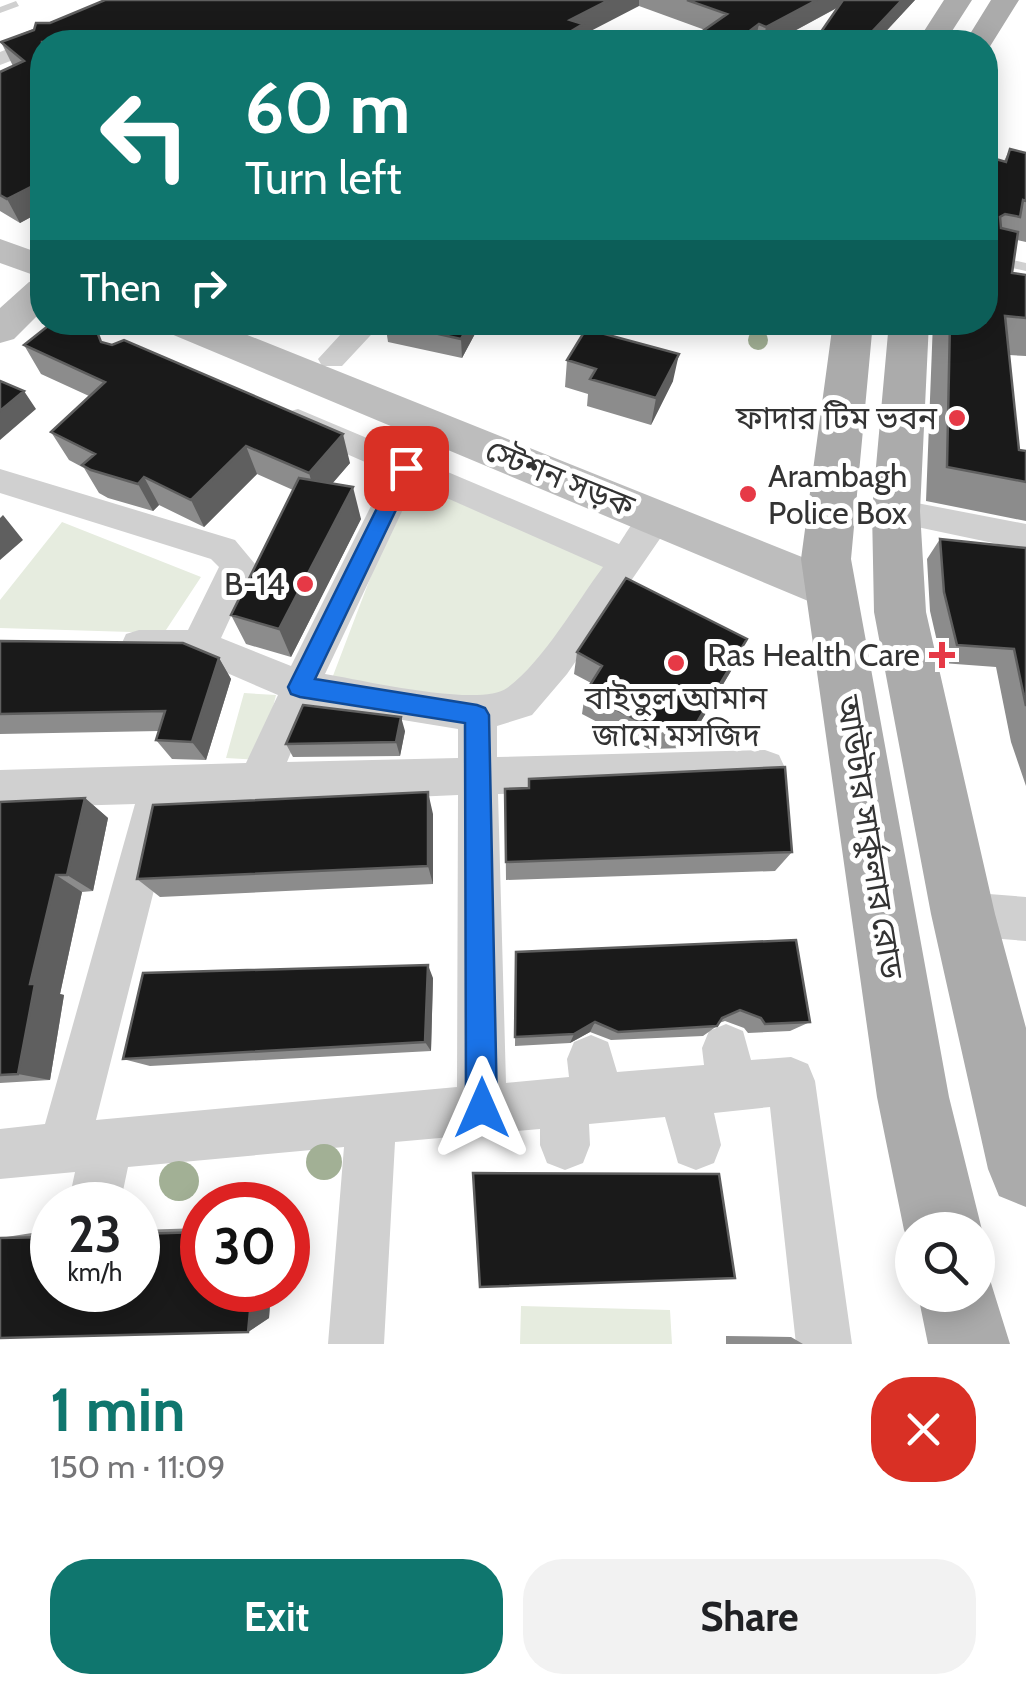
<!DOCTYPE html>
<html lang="en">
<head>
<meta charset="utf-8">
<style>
  body { margin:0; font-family:Cabin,"Noto Sans Bengali",sans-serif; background:#f2f2f2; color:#202124; height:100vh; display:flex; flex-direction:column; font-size:38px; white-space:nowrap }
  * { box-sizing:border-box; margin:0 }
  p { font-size:32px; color:#757577 }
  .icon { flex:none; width:55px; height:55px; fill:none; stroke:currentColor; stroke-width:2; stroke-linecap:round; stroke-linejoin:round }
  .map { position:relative; height:1344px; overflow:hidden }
  .details { display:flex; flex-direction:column; background:#fff; flex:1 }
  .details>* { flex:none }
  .top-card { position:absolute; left:30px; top:30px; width:968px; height:305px; border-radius:40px; box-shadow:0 5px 25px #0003; background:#0f766e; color:#fff; overflow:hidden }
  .fabs { position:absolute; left:895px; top:1212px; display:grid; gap:20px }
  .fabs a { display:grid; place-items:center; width:100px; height:100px; border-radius:50%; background:#fff; box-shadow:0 5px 25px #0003; font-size:50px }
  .speed { position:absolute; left:30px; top:1182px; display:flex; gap:20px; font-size:50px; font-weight:700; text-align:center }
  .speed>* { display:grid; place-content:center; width:130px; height:130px; border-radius:50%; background:#fff; box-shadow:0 5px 25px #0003; line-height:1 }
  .speed small { font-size:25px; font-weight:400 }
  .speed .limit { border:15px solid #d22; background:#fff; color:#111 }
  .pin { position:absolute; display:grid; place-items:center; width:85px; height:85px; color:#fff; margin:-42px; border-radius:20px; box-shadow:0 5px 15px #0006 }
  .me { position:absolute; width:110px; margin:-55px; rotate:0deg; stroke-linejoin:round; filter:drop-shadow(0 0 8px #0008) }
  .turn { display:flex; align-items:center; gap:35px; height:210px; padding:0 50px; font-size:45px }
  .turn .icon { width:130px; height:130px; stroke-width:2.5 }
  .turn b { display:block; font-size:70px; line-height:85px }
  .then { display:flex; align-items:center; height:95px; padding:0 50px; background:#0003; gap:20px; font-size:38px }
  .round { display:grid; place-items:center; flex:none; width:105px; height:105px; border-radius:40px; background:#f2f2f2 }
  .summary { display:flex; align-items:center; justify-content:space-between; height:170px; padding:0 50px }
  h1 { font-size:60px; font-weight:800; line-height:75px; color:#0f766e }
  .button { display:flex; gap:20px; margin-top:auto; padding:20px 50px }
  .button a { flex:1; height:115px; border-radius:40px; background:#0f766e; color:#fff; font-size:40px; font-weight:800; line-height:115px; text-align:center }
  .button a+a { background:#f2f2f2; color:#202124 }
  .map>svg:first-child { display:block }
  .green { fill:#e6ecdf }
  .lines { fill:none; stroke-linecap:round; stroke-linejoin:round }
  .lane { fill:#d0d0d0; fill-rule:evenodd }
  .street { fill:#d0d0d0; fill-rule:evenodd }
  .secondary { fill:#bdbdbd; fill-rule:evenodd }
  .primary { fill:#ababab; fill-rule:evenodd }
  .tree { fill:#a2b095 }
  .wall { fill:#8c8c8c }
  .shaded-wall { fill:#5f5f5f }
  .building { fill:#1a1a1a; stroke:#5f5f5f; stroke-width:2.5 }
  .route { fill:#1a73e8; stroke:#114b97; stroke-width:2.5 }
  .poi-dot { fill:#e63946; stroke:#fff; stroke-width:4 }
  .labels { text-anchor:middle; stroke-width:10; stroke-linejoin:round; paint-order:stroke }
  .poi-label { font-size:32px; fill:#333; stroke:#fff; text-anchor:end }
  .street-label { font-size:32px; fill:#333; stroke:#fff }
</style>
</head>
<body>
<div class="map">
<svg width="1026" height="1344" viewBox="0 0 1026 1344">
  <rect width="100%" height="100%" fill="#fff"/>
  <path class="green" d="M408,479L617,562L515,688L484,700L331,681Z
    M62,522L201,577L164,633L0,628V600Z
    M244,693L276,695L260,760L226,758Z
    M521,1306L670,1310L672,1344H520Z"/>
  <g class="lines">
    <path class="lane" d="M16,1L19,6L0,13V7Z
      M985,254L1026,263V271L985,262Z"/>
    <path class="street" d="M128,0H154L58,42H42V49L0,65V52Z
      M352,322H383L342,366H322L318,359Z
      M298,409L619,544C632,525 642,501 668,509L673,518L668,527L567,674L532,715L497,726V757L765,750L779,755L785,768L779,781L765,786L498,794L506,1083L569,1077L567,1059L574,1042L591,1035L608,1042L617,1072L704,1065L702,1048L709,1031L726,1024L743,1031L751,1060L791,1057L808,1064L815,1081L852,1344H796L770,1107L714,1113L721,1145L714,1163L696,1170L678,1163L665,1117L589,1124L590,1145L583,1163L565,1170L547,1163L540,1145V1129L395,1142L384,1344H328L344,1147L128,1167L120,1205H68L75,1172L0,1179V1129L45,1124L135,804L0,808V770L246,763L278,695L197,660H139L126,656L121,645L126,634L139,630H188L219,567L211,559L0,493V469L235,540L255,564L221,638L291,666L388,472L287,428L283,420L287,412ZM415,484L603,567C576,603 543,662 507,688C480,708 362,680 325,674ZM311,705L458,729V758L287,762ZM458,795L457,1087L96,1120L176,803L257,804Z
      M896,499L1026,524V550L884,520L879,511L884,502Z
      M963,892L1026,897V941L963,936L947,930L941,914L947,898Z"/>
    <path class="secondary" d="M0,239L42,254V278L0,263Z
      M42,278V311L14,339L0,343V308L29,282Z
      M159,322H215L847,575L855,589L847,603L830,609L813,603L164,331Z"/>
    <path class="primary" d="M944,0H972L945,42H917Z
      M991,0H1019L989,48L985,49V42H965Z
      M833,322H873L851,559L949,1097L982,1230L978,1240V1230H912V1250L904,1230L877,1097L801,559Z
      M889,322H929L920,511L926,612L995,914L1026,1028V1207L999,1196L988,1169L931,914L874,612L872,511Z
      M978,1263L986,1267L1010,1344H928L918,1295H978Z"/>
  </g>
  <g class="tree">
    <circle cx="758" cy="340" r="10"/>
    <circle cx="324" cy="1162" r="18"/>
    <circle cx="179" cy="1181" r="20"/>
  </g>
  <path class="wall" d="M105,0H915L876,42H814L837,8L774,42H687L705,30L639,6L42,42V211L20,223L0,211V72L13,66L1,42Z
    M1010,149L1026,153V242L1017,240L1012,273L1026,275V356L1009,355L1019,450L1026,451V521L926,501L933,322H985L1004,161Z
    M385,322H477V330L462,358L388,342Z
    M562,322H607L599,332L673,381L651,425L587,406L588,394L565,387L567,360L585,331Z
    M103,343L350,463L332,484L361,519L291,657L246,644L231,615L293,490L257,474L204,527L159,505L153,511L108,498L99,493L84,468L69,460L51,432L89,396L41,374L24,345Z
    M940,539L1026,548V786L1011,742L996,667L942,663L930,611L927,559Z
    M0,641L219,658L231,679L206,760L172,759L156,740L159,731L0,734Z
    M577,652L737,661L685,748L649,749L582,714L585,693L591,683L574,674Z
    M405,731L400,756L293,757L286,744Z
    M529,788L792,852L775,871L506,880L505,789Z
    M85,798L108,818L93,891L82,892L60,994L64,995L50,1080L0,1083V802Z
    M433,814V884L160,897L137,879Z
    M516,952L810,1022L790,1031L748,1033L744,1028L725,1021L719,1023L717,1026L703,1036L611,1040L590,1032L570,1043L515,1046Z
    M433,978L431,1051L150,1066L123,1059Z
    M202,1228V1290H271L269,1318L248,1332L0,1338V1238L32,1233L52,1232V1290H138V1230Z
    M726,1336L791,1337L803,1344H726Z"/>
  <path class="shaded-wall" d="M609,0H639V6L583,35L582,42H553L570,20Z
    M817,0H851L774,42H763L766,27Z
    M902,0H915L876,42H866L867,37Z
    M759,24L755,42H735Z
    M31,187L42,211L20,223L7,199Z
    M470,322H477V330L462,358L461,339Z
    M597,322H607L596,335Z
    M679,354L673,381L651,425L656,398Z
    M24,391L36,409L0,440V411Z
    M343,434L350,463L317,501L309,473Z
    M246,446L257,474L204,527L191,500Z
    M144,477L159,505L153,511L138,484Z
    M353,487L361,519L291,657L279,629Z
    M3,515L23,540L0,560V518Z
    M747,639L737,661L685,748L693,729Z
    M219,658L231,679L206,760L192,742Z
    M401,717L405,731L400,756L396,742Z
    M428,792L433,814V884L428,866Z
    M85,798L108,818L93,891L67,875Z
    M56,875L82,892L60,994L64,995L50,1080L18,1074L30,984Z
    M428,965L433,978L431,1051L425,1042Z
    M595,1022L590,1032L570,1043L574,1034Z
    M252,1290H271L269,1318L248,1332Z"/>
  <path class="building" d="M105,0H609L570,20L583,24L553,42H42V194L31,187L7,199L0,195V72L24,61L1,42L34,30L36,23H50Z
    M687,0H817L766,27L759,24L735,42H687L727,14Z
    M843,0H902L867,37L862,35L857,42H814Z
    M1010,149L1026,153V201L1023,200L1020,217L1005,214L1000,217L1001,228L1018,232L1012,273L1026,275V318L1005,316L1019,450L1026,451V482L947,467L950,322H985V156L1006,162Z
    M53,322H81L96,329L101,342L112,345L124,340L343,434L309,473L246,446L191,500L144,477L138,484L91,470L82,465L95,454L51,432L105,382L24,345Z
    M385,322H470L461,339Z
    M586,329L679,354L656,398L590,379L596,369L567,360Z
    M0,381L24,391L0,411Z
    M299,478L353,487L279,629L231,615Z
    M940,539L1026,548V706L1014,649L957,645L944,592Z
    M626,578L747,639L693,729L656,730L585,693L602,666L577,652Z
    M0,641L183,643L219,658L192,742L156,740L165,711L0,714Z
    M303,705L401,717L396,742L286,744Z
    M785,767L792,852L506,862L505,789L529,788V779Z
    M428,792V866L137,879L153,805Z
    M85,798L67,875H56L30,984H35L18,1074L0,1075V802Z
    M796,940L810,1022L765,1024L761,1018L740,1010L722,1018L717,1026L618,1032L595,1022L574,1034L515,1037L516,952Z
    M428,965L425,1042L123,1059L143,973Z
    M473,1173L719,1174L735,1278L480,1287Z
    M202,1232V1290H252L248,1332L0,1338V1238L52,1237V1290H138V1234Z"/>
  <path class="route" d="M406,461L416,468L315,679L477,705L485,708L489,715L497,1108L492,1118L482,1123L471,1118L466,1108L465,723L300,697L291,694L288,687L397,468Z"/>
  <g class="poi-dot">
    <circle cx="957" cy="418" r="10"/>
    <circle cx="748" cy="494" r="10"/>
    <circle cx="305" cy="584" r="10"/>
    <path d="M937 640h10v10h10v10h-10v10h-10v-10h-10v-10h10z"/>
    <circle cx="676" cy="663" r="10"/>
  </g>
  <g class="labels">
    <g class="poi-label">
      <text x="937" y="429">ফাদার টিম ভবন</text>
      <text x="768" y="487" text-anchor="start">Arambagh<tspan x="768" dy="37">Police Box</tspan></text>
      <text x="285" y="595">B-14</text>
      <text x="920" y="666">Ras Health Care</text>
      <text x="676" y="709" text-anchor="middle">বাইতুল আমান<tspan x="676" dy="37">জামে মসজিদ</tspan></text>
    </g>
    <g class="street-label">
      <text transform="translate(560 478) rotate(22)" y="11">স্টেশন সড়ক</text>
      <text transform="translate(870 837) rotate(81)" y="11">আউটার সার্কুলার রোড</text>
    </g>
  </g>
</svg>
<div class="fabs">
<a><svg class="icon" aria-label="search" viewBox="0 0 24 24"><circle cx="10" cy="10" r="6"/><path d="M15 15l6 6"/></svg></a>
</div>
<div class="speed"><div>23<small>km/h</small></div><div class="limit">30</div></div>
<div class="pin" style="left:406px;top:468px;background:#d93025"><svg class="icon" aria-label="arrive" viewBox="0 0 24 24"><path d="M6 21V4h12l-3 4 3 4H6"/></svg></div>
<svg class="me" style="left:482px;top:1108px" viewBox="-20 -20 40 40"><path d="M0-17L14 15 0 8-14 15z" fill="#1a73e8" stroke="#fff" stroke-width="4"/></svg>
<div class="top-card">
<div class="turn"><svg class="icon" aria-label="left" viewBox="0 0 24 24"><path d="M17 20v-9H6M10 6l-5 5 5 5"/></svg><div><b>60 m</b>Turn left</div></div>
<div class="then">Then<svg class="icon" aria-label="right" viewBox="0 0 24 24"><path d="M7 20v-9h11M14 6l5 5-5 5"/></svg></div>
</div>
</div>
<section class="details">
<div class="summary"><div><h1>1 min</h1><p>150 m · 11:09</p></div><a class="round" style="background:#d93025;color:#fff"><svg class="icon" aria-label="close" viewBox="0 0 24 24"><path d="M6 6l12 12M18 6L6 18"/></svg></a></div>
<div class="button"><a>Exit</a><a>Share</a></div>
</section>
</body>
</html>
